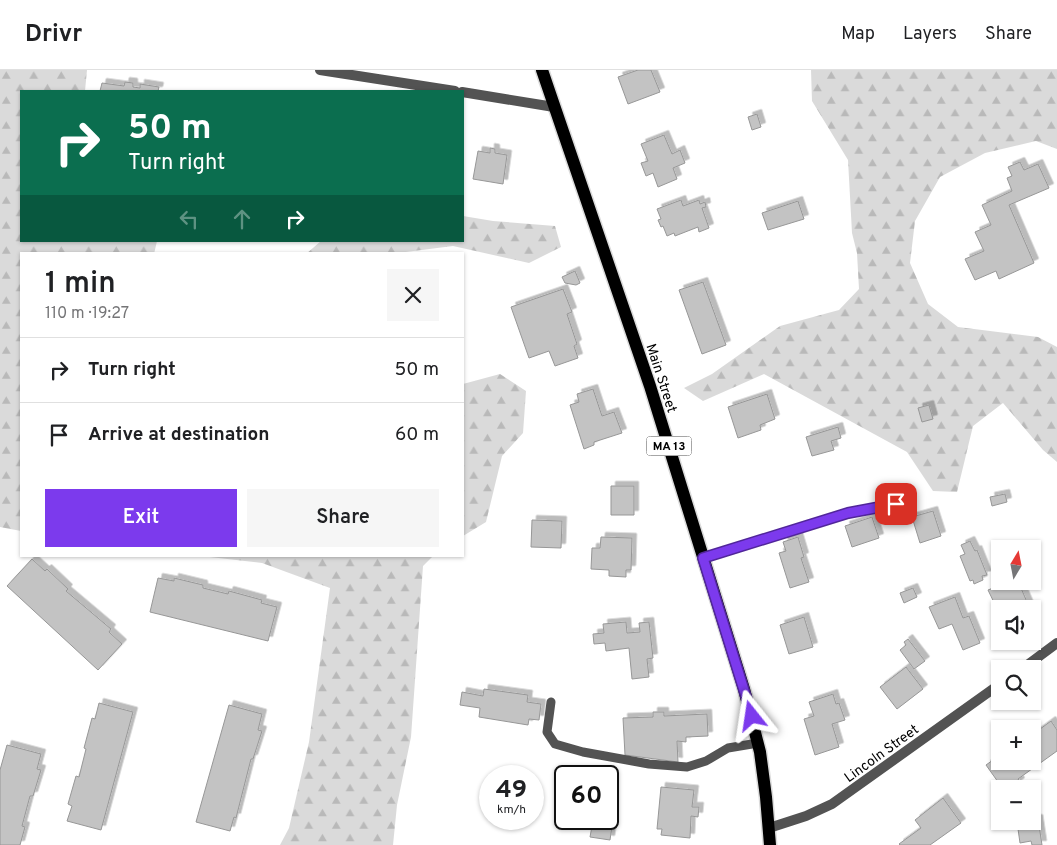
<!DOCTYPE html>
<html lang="en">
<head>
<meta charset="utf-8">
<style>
  body { margin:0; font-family:Overpass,sans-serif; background:#f6f6f6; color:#202124; height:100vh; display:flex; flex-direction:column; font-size:19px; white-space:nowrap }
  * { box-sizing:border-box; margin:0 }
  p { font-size:16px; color:#757577 }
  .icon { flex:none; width:28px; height:28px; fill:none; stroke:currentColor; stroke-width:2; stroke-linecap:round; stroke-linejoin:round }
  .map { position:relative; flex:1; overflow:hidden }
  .details { position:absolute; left:20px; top:182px; width:444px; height:305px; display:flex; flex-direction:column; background:#fff; border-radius:0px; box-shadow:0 1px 4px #0004 }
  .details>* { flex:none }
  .banner { position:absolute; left:20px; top:20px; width:444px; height:152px; border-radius:0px; box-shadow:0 1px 4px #0004; background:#0b6e4f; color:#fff; overflow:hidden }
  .needle { width:32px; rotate:10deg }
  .controls { position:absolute; left:991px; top:470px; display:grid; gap:10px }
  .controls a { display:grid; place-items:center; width:50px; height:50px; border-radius:0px; background:#fff; box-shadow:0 1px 4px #0004; font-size:25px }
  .speed { position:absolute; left:479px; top:695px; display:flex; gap:10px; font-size:25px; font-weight:700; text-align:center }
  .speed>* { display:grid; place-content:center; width:65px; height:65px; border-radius:50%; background:#fff; box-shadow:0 1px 4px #0004; line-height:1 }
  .speed small { font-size:12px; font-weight:400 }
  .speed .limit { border:2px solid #111; border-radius:8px; background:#fff; color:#111 }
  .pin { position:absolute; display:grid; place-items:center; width:42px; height:42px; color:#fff; margin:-21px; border-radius:10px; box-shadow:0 2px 8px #0006 }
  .me { position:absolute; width:55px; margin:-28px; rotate:345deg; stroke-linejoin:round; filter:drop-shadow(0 0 4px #0008) }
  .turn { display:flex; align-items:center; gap:18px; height:105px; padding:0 25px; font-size:22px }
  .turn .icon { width:65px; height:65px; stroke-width:2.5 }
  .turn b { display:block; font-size:35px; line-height:42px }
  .lanes { display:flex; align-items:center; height:48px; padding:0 25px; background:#0003; justify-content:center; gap:25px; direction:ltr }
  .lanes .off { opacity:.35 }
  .round { display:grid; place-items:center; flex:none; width:52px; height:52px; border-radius:0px; background:#f6f6f6 }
  .overview { display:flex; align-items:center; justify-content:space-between; height:85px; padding:0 25px }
  h1 { font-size:30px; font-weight:600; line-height:38px }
  .cta { display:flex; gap:10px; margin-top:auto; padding:10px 25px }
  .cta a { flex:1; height:58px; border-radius:0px; background:#7c3aed; color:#fff; font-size:20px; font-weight:600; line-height:58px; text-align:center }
  .cta a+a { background:#f6f6f6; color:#202124 }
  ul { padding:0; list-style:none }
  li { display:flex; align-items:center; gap:15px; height:65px; padding:0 25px; border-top:1px solid #e0e0e0 }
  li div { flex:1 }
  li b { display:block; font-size:19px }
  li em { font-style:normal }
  header { display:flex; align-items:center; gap:30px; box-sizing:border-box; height:70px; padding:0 25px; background:#fff; border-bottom:1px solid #e0e0e0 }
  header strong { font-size:24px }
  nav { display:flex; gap:28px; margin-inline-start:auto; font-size:18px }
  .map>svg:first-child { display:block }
  .forest { fill:url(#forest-firs) }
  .building { fill:#c3c3c3; stroke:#979797; filter:url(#shadow) }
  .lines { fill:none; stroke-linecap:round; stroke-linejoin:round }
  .primary-casing { stroke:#dbdbdb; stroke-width:15 }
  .service { stroke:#535353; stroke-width:9 }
  .tertiary { stroke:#535353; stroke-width:10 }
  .primary { stroke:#000; stroke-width:12 }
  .route-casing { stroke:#51269a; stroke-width:12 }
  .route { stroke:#7c3aed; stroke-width:9 }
  .labels { text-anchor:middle; stroke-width:4; stroke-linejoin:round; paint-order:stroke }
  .shield { fill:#fff; stroke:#4c4c4c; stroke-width:1 }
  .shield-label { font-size:12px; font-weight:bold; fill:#000 }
  .street-label { font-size:14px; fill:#000; stroke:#fff }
</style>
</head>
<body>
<header>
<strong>Drivr</strong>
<nav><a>Map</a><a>Layers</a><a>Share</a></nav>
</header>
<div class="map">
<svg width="1057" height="775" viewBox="0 0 1057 775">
  <defs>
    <pattern id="forest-firs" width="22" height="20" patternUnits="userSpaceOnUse" patternTransform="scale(1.25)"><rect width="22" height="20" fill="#dadada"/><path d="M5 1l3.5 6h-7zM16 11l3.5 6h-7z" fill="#b9b9b9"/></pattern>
    <filter id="shadow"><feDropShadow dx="4.5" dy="-4.5" stdDeviation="0" flood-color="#0004"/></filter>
  </defs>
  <rect width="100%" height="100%" fill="#fff"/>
  <path class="forest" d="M0,0H87L85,21H21V171H157L154,184H21V461L0,457Z
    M811,0H1057V79L1036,71L985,83L940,107L915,151L910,193L928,234L958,257L1038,267L1057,277V392L1043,380L1003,333L973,356L957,422L933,421L907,382L764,304L703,331L684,318L712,304L780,256L839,240L859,219L857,183L852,163L848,90L812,31Z
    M463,146L493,151L555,156L561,177L529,193L453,176L390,184H306L321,171H462Z
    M500,304L526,321L523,363L502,386L486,452L463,466V314Z
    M201,486H433L423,496L411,667L397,735L393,775H280L289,758L309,672L330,518L262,493Z"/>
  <path class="building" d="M638,0H651L660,22L628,34L618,7Z
    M125,12L133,13V17L140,18V14L159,17L158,21H100L102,13L124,16Z
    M757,44L761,57L752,60L748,47Z
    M664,65L672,84L680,80L685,93L673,98L677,109L658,117L653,103L646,106L641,93L648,91L641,74Z
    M490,78L495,79V83L507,85L503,114L473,109L478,81L490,83Z
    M1020,92L1024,100L1038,94L1049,118L1009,135L1034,193L999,209L996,201L975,210L965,189L984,181L975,162L991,155L982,135L1012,121L1007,108L1012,106L1008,97Z
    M681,130L683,136L699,130L700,134L705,132L706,137L702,138L709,158L699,162L698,157L675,166L674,163L667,166L663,156L661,157L658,150L661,149L657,139Z
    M798,131L804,149L768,160L762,143Z
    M575,201L580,213L576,215L565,213L562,207Z
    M703,212L726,275L702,284L679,220Z
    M563,219L572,242L567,244L577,274L574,276L578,288L555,296L549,281L529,288L511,237Z
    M593,319L602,346L614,342L622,363L594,372V375L584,379L570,335L579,332L577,324Z
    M767,324L775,349L760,355L761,360L738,368L728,337Z
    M929,335L933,349L922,352L918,338Z
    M838,357L841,368L831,371L834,380L812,386L806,367Z
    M611,416H634V445H611Z
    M1005,424L1007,432L992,436L990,427Z
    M933,441L941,466L920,473L912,447Z
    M872,447L879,468L852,477L845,456Z
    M532,450L562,451L561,478L531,477Z
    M601,467L632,468L631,500H626V507L609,506V500L591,499L592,478H600Z
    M798,467L804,487L801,488L809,512L790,518L779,483L786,481L783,472Z
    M970,471L975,481L977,480L987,505L982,506L983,510L974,514L973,510L970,511L960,486L965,484L961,475Z
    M32,489L45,501L47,499L68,519L66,521L111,559L109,562L122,574L98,600L7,516Z
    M1000,501V511H1018L1030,539H1000V545L988,520L998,516L993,504Z
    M158,508L174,511V508L203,515V518L228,524L229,521L262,530L261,533L277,537L268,571L150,542Z
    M913,518L917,527L904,533L900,523Z
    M955,527L963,548L969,546L980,573L963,580L952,554L939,559L929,537Z
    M804,547L813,577L789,584L780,555Z
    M626,552L627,563L640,562L639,553L649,552L653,588L647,589L649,607L632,609L629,578L606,581L605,573L594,574L593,564L604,563L603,554Z
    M908,569L925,591L914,599L900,580L906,575L904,572Z
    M906,597L923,619L897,639L880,617Z
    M484,619L528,625L527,632L541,634L539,650L529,649L528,655L479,647L480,638L460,635L462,622L483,626Z
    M833,624L836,634L839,633L845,650L832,654L839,677L815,685L804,649L814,646L809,632Z
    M99,633L133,642L101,760L67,751L72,736L68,734L76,706L79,707L86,679L84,678L92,648L95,649Z
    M229,635L262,644L258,660L262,661L253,689H251L236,748L234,747L230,761L196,752Z
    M653,642H664V646L707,644L708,666L686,667V672L677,671L678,692L625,685L623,648L653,647Z
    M1051,651L1057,660V681L1018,709L1020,712L1016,715L1014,712L1003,719L986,695L1000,685V691H1032V662L1035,660L1036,662Z
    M7,675L41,684L37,699L41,700L33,726H30L22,756L25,757L20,775H0V700Z
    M661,717L694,720L692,737H699L698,747L691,746L690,768L661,765L662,759H657Z
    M943,728L961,753L930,775H900L899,774L921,758L915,750Z
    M585,749L613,750L610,770L590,767L592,756L584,755Z
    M1038,749L1042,775H1032L1031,771L1020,773L1017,752Z"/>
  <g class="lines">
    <defs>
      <path id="primary" d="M542,0L650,316L744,619L760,682L766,727L770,775"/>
    </defs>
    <use href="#primary" class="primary-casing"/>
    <path class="service" d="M703,488L848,443L896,434
      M551,632L547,662L555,674L583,682L649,694L687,697L706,691L728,678L758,673"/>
    <path class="tertiary" d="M320,0L455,21
      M462,22L554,37
      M1022,599L1057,573
      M769,758L806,746L832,734L1000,614"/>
    <use href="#primary" class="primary"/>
  </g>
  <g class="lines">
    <defs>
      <path id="route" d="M752,646L703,488L848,443L896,434"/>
    </defs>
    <use href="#route" class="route-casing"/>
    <use href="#route" class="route"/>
  </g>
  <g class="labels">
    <rect class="shield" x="646.5" y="366.5" width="45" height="19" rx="4"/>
    <g class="shield-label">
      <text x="669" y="380">MA 13</text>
    </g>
    <g class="street-label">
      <text transform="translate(662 308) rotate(72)" y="5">Main Street</text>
      <text transform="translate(881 683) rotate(-36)" y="5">Lincoln Street</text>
    </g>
  </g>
</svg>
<div class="controls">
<a><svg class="needle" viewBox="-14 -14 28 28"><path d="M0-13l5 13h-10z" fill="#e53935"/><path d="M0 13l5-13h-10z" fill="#757577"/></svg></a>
<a><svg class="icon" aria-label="sound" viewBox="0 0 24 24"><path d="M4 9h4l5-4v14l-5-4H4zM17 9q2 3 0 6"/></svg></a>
<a><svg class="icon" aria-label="search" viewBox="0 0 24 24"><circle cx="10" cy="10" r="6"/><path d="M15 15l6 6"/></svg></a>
<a>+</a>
<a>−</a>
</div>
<div class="speed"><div>49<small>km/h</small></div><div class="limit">60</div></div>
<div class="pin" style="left:896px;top:434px;background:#d93025"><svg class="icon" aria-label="arrive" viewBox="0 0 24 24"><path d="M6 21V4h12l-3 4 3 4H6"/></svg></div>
<svg class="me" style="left:752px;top:646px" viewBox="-20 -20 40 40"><path d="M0-17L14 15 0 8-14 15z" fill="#7c3aed" stroke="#fff" stroke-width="4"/></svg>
<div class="banner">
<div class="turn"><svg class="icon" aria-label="right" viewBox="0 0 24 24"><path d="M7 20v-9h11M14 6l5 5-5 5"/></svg><div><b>50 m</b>Turn right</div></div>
<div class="lanes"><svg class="icon off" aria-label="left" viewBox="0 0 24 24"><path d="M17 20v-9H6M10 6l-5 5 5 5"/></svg><svg class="icon off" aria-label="ahead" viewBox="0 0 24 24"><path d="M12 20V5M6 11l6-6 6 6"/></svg><svg class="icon" aria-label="right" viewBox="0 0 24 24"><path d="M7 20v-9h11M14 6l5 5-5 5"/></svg></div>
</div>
<section class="details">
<div class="overview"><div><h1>1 min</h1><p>110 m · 19:27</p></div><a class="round"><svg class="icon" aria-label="close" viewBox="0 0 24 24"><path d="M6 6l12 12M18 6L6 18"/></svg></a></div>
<ul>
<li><svg class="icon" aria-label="right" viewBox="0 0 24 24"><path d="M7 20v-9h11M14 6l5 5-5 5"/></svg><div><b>Turn right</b></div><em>50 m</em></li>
<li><svg class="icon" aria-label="arrive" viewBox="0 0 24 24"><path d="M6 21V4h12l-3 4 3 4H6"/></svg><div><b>Arrive at destination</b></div><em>60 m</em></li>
</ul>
<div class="cta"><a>Exit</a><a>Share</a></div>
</section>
</div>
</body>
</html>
